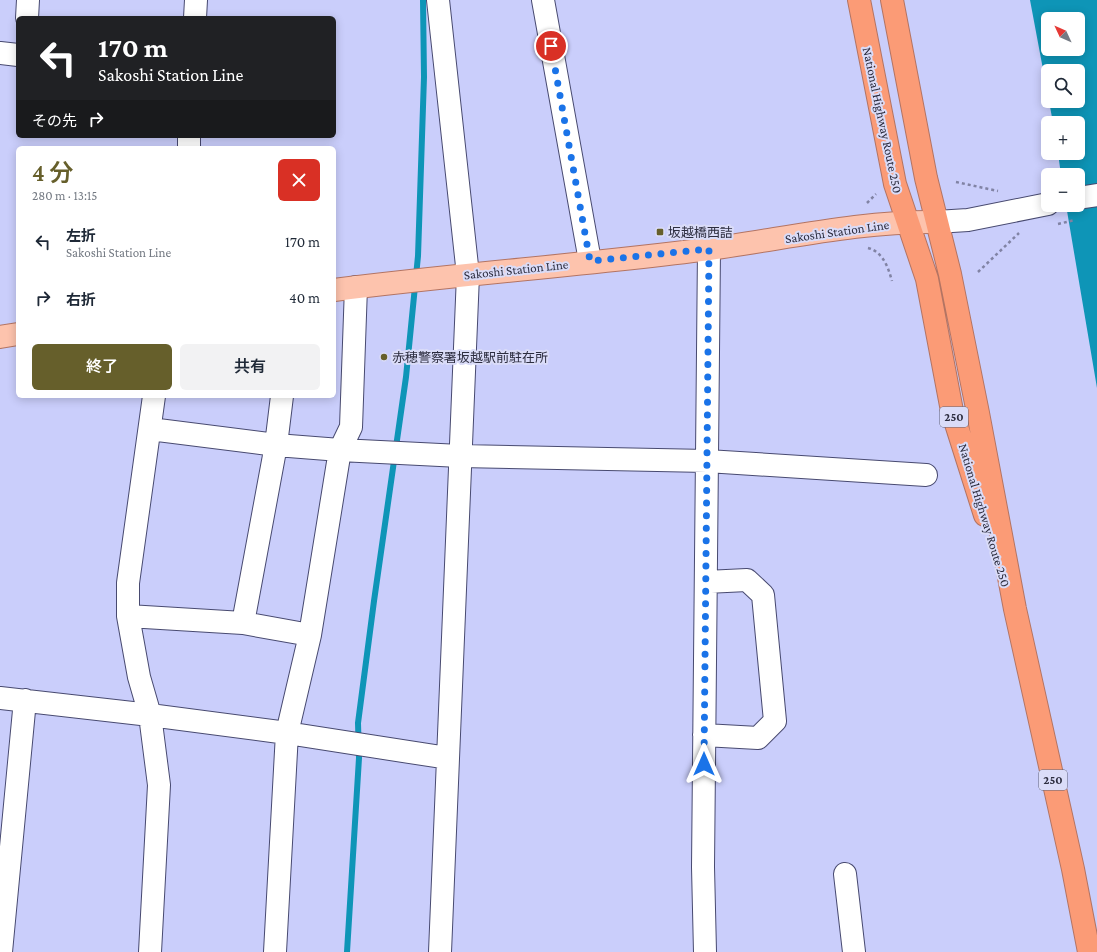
<!DOCTYPE html>
<html lang="ja">
<head>
<meta charset="utf-8">
<style>
  body { margin:0; font-family:"Crimson Pro","Noto Sans JP",serif; background:#f2f2f3; color:#1f2937; height:100vh; display:flex; flex-direction:column; font-size:15px; white-space:nowrap }
  * { box-sizing:border-box; margin:0 }
  p { font-size:13px; color:#747a83 }
  .icon { flex:none; width:22px; height:22px; fill:none; stroke:currentColor; stroke-width:2; stroke-linecap:round; stroke-linejoin:round }
  .map { position:relative; flex:1; overflow:hidden }
  .sheet { position:absolute; left:16px; top:146px; width:320px; height:252px; display:flex; flex-direction:column; background:#fff; border-radius:6px; box-shadow:0 2px 10px #0003 }
  .sheet>* { flex:none }
  .banner { position:absolute; left:16px; top:16px; width:320px; height:122px; border-radius:6px; box-shadow:0 2px 10px #0003; background:#202124; color:#fff; overflow:hidden }
  .needle { width:26px; rotate:314deg }
  .controls { position:absolute; left:1041px; top:12px; display:grid; gap:8px }
  .controls a { display:grid; place-items:center; width:44px; height:44px; border-radius:6px; background:#fff; box-shadow:0 2px 10px #0003; font-size:20px }
  .pin { position:absolute; display:grid; place-items:center; width:34px; height:34px; color:#fff; margin:-17px; border:2px solid #fff; border-radius:50%; box-shadow:0 1px 4px #0007 }
  .me { position:absolute; width:44px; margin:-22px; rotate:0deg; stroke-linejoin:round; filter:drop-shadow(0 0 3px #0008) }
  .turn { display:flex; align-items:center; gap:14px; height:84px; padding:0 16px; font-size:18px }
  .turn .icon { width:52px; height:52px; stroke-width:2.5 }
  .turn b { display:block; font-size:28px; line-height:34px }
  .then { display:flex; align-items:center; height:38px; padding:0 16px; background:#0003; gap:8px; font-size:15px }
  .round { display:grid; place-items:center; flex:none; width:42px; height:42px; border-radius:6px; background:#f2f2f3 }
  .head { display:flex; align-items:center; justify-content:space-between; height:68px; padding:0 16px }
  h1 { font-size:24px; font-weight:600; line-height:30px; color:#665f2b }
  .button { display:flex; gap:8px; margin-top:auto; padding:8px 16px }
  .button a { flex:1; height:46px; border-radius:6px; background:#665f2b; color:#fff; font-size:16px; font-weight:600; line-height:46px; text-align:center }
  .button a+a { background:#f2f2f3; color:#1f2937 }
  ul { padding:0; list-style:none }
  li { display:flex; align-items:center; gap:12px; height:56px; padding:0 16px }
  li div { flex:1 }
  li b { display:block; font-size:15px }
  li em { font-style:normal }
  .map>svg:first-child { display:block }
  .water { fill:#0e95b7; fill-rule:evenodd }
  .lines { fill:none; stroke-linecap:round; stroke-linejoin:round }
  .stream { stroke:#0e95b7; stroke-width:6 }
  .minor-casing { stroke:#484a70; stroke-width:24 }
  .major-casing { stroke:#b37463; stroke-width:24 }
  .highway-casing { stroke:#b37463; stroke-width:24 }
  .path { stroke:#8183a4; stroke-width:2.5; stroke-dasharray:3 3; stroke-linecap:butt }
  .minor { stroke:#fff; stroke-width:22 }
  .major { stroke:#fdc3ad; stroke-width:22 }
  .highway { stroke:#fb9b76; stroke-width:22 }
  .route { stroke:#1a73e8; stroke-width:7; stroke-dasharray:0 12.6 }
  .poi-dot { fill:#665f2b; stroke:#dadcf8; stroke-width:1.5 }
  .labels { text-anchor:middle; stroke-width:4; stroke-linejoin:round; paint-order:stroke }
  .shield { fill:#dadcf8; stroke:#606276; stroke-width:1 }
  .shield-label { font-size:12px; font-weight:bold; fill:#2c2d3f }
  .street-label { font-size:13px; fill:#2c2d3f; stroke:#dadcf8 }
  .poi-label { font-size:13px; fill:#2c2d3f; stroke:#dadcf8; text-anchor:start }
</style>
</head>
<body>
<div class="map">
<svg width="1097" height="952" viewBox="0 0 1097 952">
  <rect width="100%" height="100%" fill="#cacefb"/>
  <path class="water" d="M1030,0H1097V388L1066,205H1078V175H1061L1058,153H1078V123H1053L1049,101H1078V71H1048V96ZM1048,19H1078V49H1048Z"/>
  <g class="lines">
    <path class="stream" d="M347,952L359,758L358,723L374,601L406,377L418,256L424,77L423,0"/>
    <defs>
      <path id="minor" d="M438,0L468,275L440,952
        M543,0L590,261
        M27,18L28,0
        M195,18L196,0
        M0,53L18,55
        M189,148V136
        M1078,198L1097,195
        M936,222L968,220L1048,204
        M150,429L276,445L340,450L351,427L356,287
        M128,616L243,623L310,635
        M243,623L276,445L282,396
        M0,698L150,715L287,733L310,635L340,450L460,456L707,461L926,475
        M704,735L758,738L775,721L763,595L747,580L706,582
        M845,874L854,952
        M1,952L25,700
        M150,952L159,785L150,715L139,677L128,616V583L154,396
        M275,952L287,733L448,758
        M705,952L703,867L709,249"/>
      <path id="major" d="M334,290C459,274 584,265 709,249C784,239 860,221 936,222
        M0,337L18,334"/>
      <path id="highway" d="M859,0L895,184L927,279L952,411L985,515
        M892,0L926,178L950,274L978,413L1015,609L1073,869L1089,952"/>
    </defs>
    <use href="#minor" class="minor-casing"/>
    <use href="#major" class="major-casing"/>
    <use href="#highway" class="highway-casing"/>
    <path class="path" d="M956,182L998,191
      M867,203L876,194
      M1058,224L1075,220
      M868,248C883,252 888,267 892,281
      M978,272L1019,233"/>
    <use href="#minor" class="minor"/>
    <use href="#major" class="major"/>
    <use href="#highway" class="highway"/>
  </g>
  <g class="lines">
    <path class="route" d="M551,46L590,261L709,249L704,764"/>
  </g>
  <g class="poi-dot">
    <rect x="656" y="228" width="8" height="8" rx="2"/>
    <circle cx="384" cy="357" r="4"/>
  </g>
  <g class="labels">
    <g class="shield">
      <rect x="940" y="407" width="28" height="20" rx="3"/>
      <rect x="1039" y="770" width="28" height="20" rx="3"/>
    </g>
    <g class="shield-label">
      <text x="954" y="421">250</text>
      <text x="1053" y="784">250</text>
    </g>
    <g class="street-label">
      <text transform="translate(883 120) rotate(78)" y="5">National Highway Route 250</text>
      <text transform="translate(837 231) rotate(-8)" y="5">Sakoshi Station Line</text>
      <text transform="translate(516 269) rotate(-6)" y="5">Sakoshi Station Line</text>
      <text transform="translate(985 515) rotate(73)" y="5">National Highway Route 250</text>
    </g>
    <g class="poi-label">
      <text x="668" y="237">坂越橋西詰</text>
      <text x="392" y="362">赤穂警察署坂越駅前駐在所</text>
    </g>
  </g>
</svg>
<div class="controls">
<a><svg class="needle" viewBox="-14 -14 28 28"><path d="M0-13l5 13h-10z" fill="#e53935"/><path d="M0 13l5-13h-10z" fill="#747a83"/></svg></a>
<a><svg class="icon" aria-label="search" viewBox="0 0 24 24"><circle cx="10" cy="10" r="6"/><path d="M15 15l6 6"/></svg></a>
<a>+</a>
<a>−</a>
</div>
<div class="pin" style="left:551px;top:46px;background:#d93025"><svg class="icon" aria-label="arrive" viewBox="0 0 24 24"><path d="M6 21V4h12l-3 4 3 4H6"/></svg></div>
<svg class="me" style="left:704px;top:764px" viewBox="-20 -20 40 40"><path d="M0-17L14 15 0 8-14 15z" fill="#1a73e8" stroke="#fff" stroke-width="4"/></svg>
<div class="banner">
<div class="turn"><svg class="icon" aria-label="left" viewBox="0 0 24 24"><path d="M17 20v-9H6M10 6l-5 5 5 5"/></svg><div><b>170 m</b>Sakoshi Station Line</div></div>
<div class="then">その先<svg class="icon" aria-label="right" viewBox="0 0 24 24"><path d="M7 20v-9h11M14 6l5 5-5 5"/></svg></div>
</div>
<section class="sheet">
<div class="head"><div><h1>4 分</h1><p>280 m · 13:15</p></div><a class="round" style="background:#d93025;color:#fff"><svg class="icon" aria-label="close" viewBox="0 0 24 24"><path d="M6 6l12 12M18 6L6 18"/></svg></a></div>
<ul>
<li><svg class="icon" aria-label="left" viewBox="0 0 24 24"><path d="M17 20v-9H6M10 6l-5 5 5 5"/></svg><div><b>左折</b><p>Sakoshi Station Line</p></div><em>170 m</em></li>
<li><svg class="icon" aria-label="right" viewBox="0 0 24 24"><path d="M7 20v-9h11M14 6l5 5-5 5"/></svg><div><b>右折</b></div><em>40 m</em></li>
</ul>
<div class="button"><a>終了</a><a>共有</a></div>
</section>
</div>
</body>
</html>
